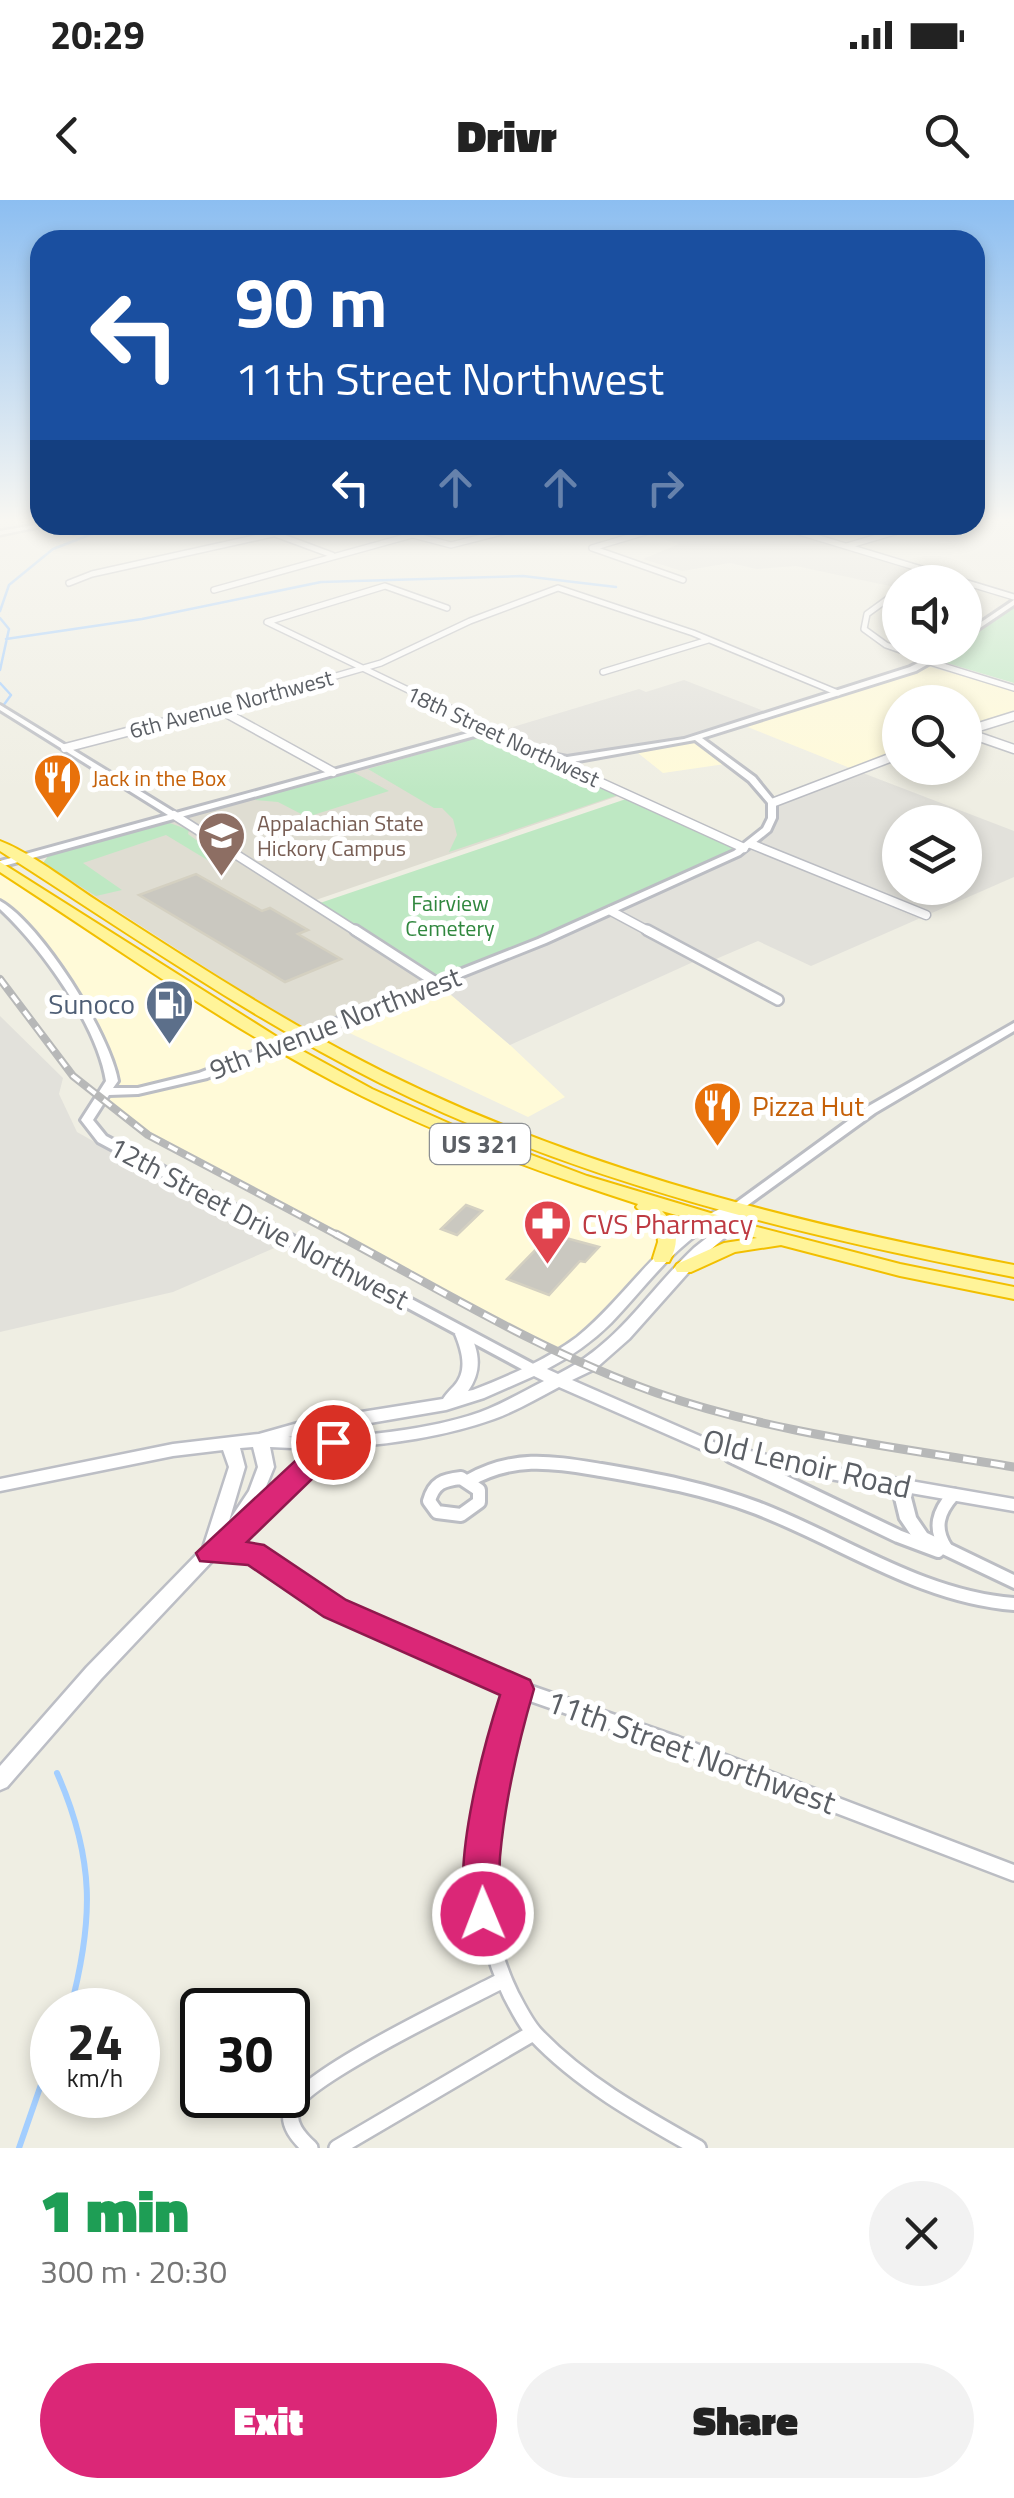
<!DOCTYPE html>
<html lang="en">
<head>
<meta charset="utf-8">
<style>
  body { margin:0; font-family:"Titillium Web",sans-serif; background:#f2f2f2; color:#222; height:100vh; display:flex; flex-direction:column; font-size:38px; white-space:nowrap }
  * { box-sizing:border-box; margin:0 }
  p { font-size:32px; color:#767676 }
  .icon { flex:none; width:55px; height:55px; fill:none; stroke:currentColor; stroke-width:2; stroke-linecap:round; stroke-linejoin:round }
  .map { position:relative; height:1948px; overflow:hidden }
  .drawer { display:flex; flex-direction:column; background:#fff; flex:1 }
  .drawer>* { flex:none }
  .hud { position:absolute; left:30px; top:30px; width:955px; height:305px; border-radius:30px; box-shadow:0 5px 15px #0003; background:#1a4fa0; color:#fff; overflow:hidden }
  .tools { position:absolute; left:882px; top:365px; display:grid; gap:20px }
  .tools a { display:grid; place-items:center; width:100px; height:100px; border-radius:50%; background:#fff; box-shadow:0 5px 15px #0003; font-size:50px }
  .speed { position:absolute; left:30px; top:1788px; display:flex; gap:20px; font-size:50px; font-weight:700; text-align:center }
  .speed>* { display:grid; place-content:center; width:130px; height:130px; border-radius:50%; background:#fff; box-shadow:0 5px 15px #0003; line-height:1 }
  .speed small { font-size:25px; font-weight:400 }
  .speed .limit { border:5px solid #111; border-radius:15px; background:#fff; color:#111 }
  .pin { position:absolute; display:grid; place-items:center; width:85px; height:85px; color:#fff; margin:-42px; border:5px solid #fff; border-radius:50%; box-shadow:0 2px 10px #0007 }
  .me { position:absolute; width:110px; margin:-55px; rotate:359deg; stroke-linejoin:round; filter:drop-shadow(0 0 8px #0008) }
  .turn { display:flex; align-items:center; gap:35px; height:210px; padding:0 40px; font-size:45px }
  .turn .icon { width:130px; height:130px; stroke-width:2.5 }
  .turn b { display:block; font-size:70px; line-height:85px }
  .lanes { display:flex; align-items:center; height:95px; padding:0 40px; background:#0003; justify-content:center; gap:50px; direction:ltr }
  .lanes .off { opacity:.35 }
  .round { display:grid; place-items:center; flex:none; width:105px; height:105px; border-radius:52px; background:#f2f2f2 }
  .headline { display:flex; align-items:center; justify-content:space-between; height:170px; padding:0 40px }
  h1 { font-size:60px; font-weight:800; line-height:75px; color:#1e9e55 }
  .cta { display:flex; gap:20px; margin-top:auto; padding:20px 40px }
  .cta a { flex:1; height:115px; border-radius:60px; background:#db2777; color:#fff; font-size:40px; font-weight:800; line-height:115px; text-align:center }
  .cta a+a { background:#f2f2f2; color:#222 }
  .status { display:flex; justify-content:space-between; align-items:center; height:70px; padding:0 50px; background:#fff; direction:ltr }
  .status svg { height:28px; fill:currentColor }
  header { display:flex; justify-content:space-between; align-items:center; height:130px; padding:0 40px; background:#fff; font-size:45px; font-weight:800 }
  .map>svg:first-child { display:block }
  .commercial { fill:#fffad8 }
  .industrial { fill:#e2e1db; fill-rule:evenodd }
  .education { fill:#dfddd2 }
  .green { fill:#bee8c3 }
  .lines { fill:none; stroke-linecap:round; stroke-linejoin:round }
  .stream-far1 { stroke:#a3ceff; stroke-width:2.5 }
  .stream { stroke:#a3ceff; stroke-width:6 }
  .building { fill:#cac8c0; stroke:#d4d0c1; stroke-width:2.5 }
  .minor-far4-casing { stroke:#bbbdc3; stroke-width:8 }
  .minor-far3-casing { stroke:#bbbdc3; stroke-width:11 }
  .minor-far2-casing { stroke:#bbbdc3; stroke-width:14 }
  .minor-far1-casing { stroke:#bbbdc3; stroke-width:18 }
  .minor-casing { stroke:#bbbdc3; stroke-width:20 }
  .tertiary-casing { stroke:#bbbdc3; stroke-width:6 }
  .secondary-casing { stroke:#bcbec5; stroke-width:5 }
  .trunk-casing { stroke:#f2bf00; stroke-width:4 }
  .minor-far4 { stroke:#fff; stroke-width:5 }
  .minor-far3 { stroke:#fff; stroke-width:8 }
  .minor-far2 { stroke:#fff; stroke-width:9 }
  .minor-far1 { stroke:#fff; stroke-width:12 }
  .minor { stroke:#fff; stroke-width:15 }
  .tertiary { fill:#fff; fill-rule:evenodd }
  .secondary { fill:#fff; fill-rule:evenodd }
  .trunk { fill:#fff499; fill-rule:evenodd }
  .rail-far1-casing { stroke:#b7b8b8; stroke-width:8 }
  .rail-casing { stroke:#b7b8b8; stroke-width:9 }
  .rail-far1 { stroke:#fff; stroke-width:4; stroke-dasharray:10; stroke-linecap:butt }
  .rail { stroke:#fff; stroke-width:5; stroke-dasharray:14; stroke-linecap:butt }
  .route { fill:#db2777; stroke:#8e194d; stroke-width:2.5 }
  .labels { text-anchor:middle; stroke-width:10; stroke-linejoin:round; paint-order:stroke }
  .far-street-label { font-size:22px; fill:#5b5f65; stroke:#fff }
  .far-food-label { font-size:22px; fill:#c56008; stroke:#fff; text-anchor:start }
  .far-education-label { font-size:22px; fill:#785e54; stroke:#fff; text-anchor:start }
  .far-park-label { font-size:22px; fill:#30873e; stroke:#fff }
  .shield { fill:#fff; stroke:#8c8f93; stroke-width:2.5 }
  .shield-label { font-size:25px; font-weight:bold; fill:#5b5f65 }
  .service-label { font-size:28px; fill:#4e5e75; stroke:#fff; text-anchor:end }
  .street-label { font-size:28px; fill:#5b5f65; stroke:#fff }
  .food-label { font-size:28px; fill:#c56008; stroke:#fff; text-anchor:start }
  .health-label { font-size:28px; fill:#be3a42; stroke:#fff; text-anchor:start }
  .near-street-label { font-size:32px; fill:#5b5f65; stroke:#fff }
</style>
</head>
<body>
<div class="status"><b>20:29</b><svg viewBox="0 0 49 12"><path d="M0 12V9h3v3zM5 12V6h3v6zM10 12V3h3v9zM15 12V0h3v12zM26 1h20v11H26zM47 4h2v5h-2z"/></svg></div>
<header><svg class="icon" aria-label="back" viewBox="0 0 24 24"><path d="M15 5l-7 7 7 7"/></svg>Drivr<svg class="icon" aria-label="search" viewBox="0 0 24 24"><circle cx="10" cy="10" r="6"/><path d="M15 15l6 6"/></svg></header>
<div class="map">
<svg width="1014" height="1948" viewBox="0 0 1014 1948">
  <rect width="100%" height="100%" fill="#efeee3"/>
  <path class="commercial" d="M930,467L1014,491V514L965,529V502H900V554L855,570L740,524Z
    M697,538L732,563L663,573L633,549Z
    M0,666L366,892L646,1007L661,1017L662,1058L563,1154L148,935L99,898L109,887L111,866L61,778L0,704Z
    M443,788L510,845L565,897L528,917L341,829Z"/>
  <path class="industrial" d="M677,325H768L927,372L900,382L899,388L796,366L757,369L730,363L682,371L643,359L679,344L647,334Z
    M684,480L772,514L697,538L558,559L496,532L639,489L646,492Z
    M855,570L1014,631V677L811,766L758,741L709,762L702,758L510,845L437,783L726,659L767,629L772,603ZM900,622H965V688H900Z
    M0,816L63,878L59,894L77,932L279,1046L173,1092L0,1132Z"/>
  <path class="education" d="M480,535H494L621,595L307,703L420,776L421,783L309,826L295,825L43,663L49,655Z"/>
  <path class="green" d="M1014,404V483L940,461L957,448H965V441Z
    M482,536H490L618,595L449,652L457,635L453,619L442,608H434L368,569Z
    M351,571L389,591L307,617L278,602L255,600L260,595Z
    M629,598L740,648L624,702L438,778L320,703Z
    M167,622L189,630L188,634L225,661H209L166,635L83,663L122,690L96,696L43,663L49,655Z"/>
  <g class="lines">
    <path class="stream-far1" d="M0,411L9,385L53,349L115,325
      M0,418L9,429L0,470
      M6,439L142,419L321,382L523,376L616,387
      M0,483L11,495L0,510"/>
    <path class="stream" d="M57,1573C95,1659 94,1720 70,1810
      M19,1948L52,1853"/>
  </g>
  <path class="building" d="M196,674L262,711L270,708L308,730L298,734L341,759L285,782L139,695Z
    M466,1005L482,1011L457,1035L441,1029Z
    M551,1034L599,1047L585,1062L580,1061L549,1095L507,1079Z"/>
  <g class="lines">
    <defs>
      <path id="minor-far4" d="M61,325L74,332
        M251,325L332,355
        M776,325L1014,397
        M413,335L451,345L529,325
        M847,346L918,325
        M592,348L683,380
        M592,348L669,325
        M913,382L932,372
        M69,383L92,374L313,325
        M214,390L448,325
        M900,390L867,414L864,429L886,445L932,461
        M930,462L1014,488
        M603,472L708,440
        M253,500L381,463L470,421L558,388L693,433L838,493
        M429,500L267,422L385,386L447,408"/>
      <path id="minor-far3" d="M424,497L490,529
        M217,508L333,572
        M966,531L1014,516
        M965,532L1014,549
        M65,548L262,497
        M558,559L564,566L744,648
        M772,603L900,554
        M174,615L359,733
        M751,644L926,715
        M611,711L652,733"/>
      <path id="minor-far2" d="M355,730L437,783
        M647,730L778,800"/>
      <path id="minor-far1" d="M731,1256L898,1336L938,1351
        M461,1278L479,1290V1302L461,1315L437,1312L429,1301C434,1283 443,1280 461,1278Z
        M468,1281C514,1255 551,1262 601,1270C654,1279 707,1289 757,1308C843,1341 921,1397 1014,1404
        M946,1348C933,1328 938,1312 953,1295
        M211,1353L254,1354L335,1408L392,1433"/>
      <path id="minor" d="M386,1431L518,1489L676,1544L1014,1673
        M518,1489C484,1588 463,1697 511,1795C518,1808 525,1823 535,1834C580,1882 641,1916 698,1948
        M310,1948C299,1938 286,1924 292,1908C302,1877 465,1800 501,1781
        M337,1948L533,1833"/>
      <path id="tertiary" d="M1014,400V405L965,438V433Z
        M948,448H956L916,471L702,538L755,577L776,603V618L770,631L740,655L546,743L207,878L138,894L109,895L93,920L106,936L539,1167L541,1170L539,1173H529L98,942L81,920L106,881C97,825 42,748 0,709V701C41,724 110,834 118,881L113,888H138L199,873L538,739L734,651L763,628L768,618V603L749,581L695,540L567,563L541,557L489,532L0,667V661L168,615L0,510V505L176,613L490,527L547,553L567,557L684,539L910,467Z
        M1014,823V831L875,913L741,1010L736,1011L730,1007L867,907Z
        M900,1280L906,1282L908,1286L916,1317L927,1333L1014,1375V1388L915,1341L900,1319L892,1286L894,1282Z"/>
      <path id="secondary" d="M40,324L49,325L0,335V331Z
        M736,1003L743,1007L736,1028L703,1056L629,1139L595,1169L572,1180L716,1243L784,1259L1014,1299V1311L784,1271L712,1254L559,1187C538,1198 516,1211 494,1219C444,1237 390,1244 337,1248L242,1340H232L101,1479L7,1587L0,1590V1566L87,1467L203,1348L229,1267L223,1250L173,1256L0,1291V1279L173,1244L259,1234L305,1221L443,1199C446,1194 450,1190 454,1186C468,1171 462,1151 455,1134L458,1130H468C480,1152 482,1171 468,1191L473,1190C509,1176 546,1160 577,1137C632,1093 665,1025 736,1003ZM726,1017L724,1023C714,1032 704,1040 694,1048C646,1093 620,1143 558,1174L547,1169C570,1157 592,1142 611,1123C647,1086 677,1040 726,1017ZM534,1176L544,1181C526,1190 507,1201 488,1209C441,1229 339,1241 288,1237L446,1210L484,1198ZM253,1247L258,1267L249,1291L229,1321L245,1267L240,1248ZM270,1247L315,1249L260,1301L274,1267Z"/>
      <path id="trunk" d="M0,641C34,654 77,689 110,709C186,758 263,808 343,851C552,963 783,1021 1014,1065V1077C797,1035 579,982 380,883C247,816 125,731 0,651Z
        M0,662L277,837L372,889L457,927L587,976L757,1027L900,1064L1014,1087V1099L900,1076L781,1045L735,1052L691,1072H677L675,1068L677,1064L724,1043L757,1038L662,1011C678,1027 680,1042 669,1062H655L653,1058L658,1042L657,1029L636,1007L638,1004C544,974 451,940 362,896C235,833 119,749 0,672Z"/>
    </defs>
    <use href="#minor-far4" class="minor-far4-casing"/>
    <use href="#minor-far3" class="minor-far3-casing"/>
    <use href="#minor-far2" class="minor-far2-casing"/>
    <use href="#minor-far1" class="minor-far1-casing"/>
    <use href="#minor" class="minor-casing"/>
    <use href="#tertiary" class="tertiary-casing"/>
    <use href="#secondary" class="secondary-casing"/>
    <use href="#trunk" class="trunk-casing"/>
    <use href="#minor-far4" class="minor-far4"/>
    <use href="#minor-far3" class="minor-far3"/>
    <use href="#minor-far2" class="minor-far2"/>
    <use href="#minor-far1" class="minor-far1"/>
    <use href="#minor" class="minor"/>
    <use href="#tertiary" class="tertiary"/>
    <use href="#secondary" class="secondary"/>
    <use href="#trunk" class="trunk"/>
    <defs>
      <path id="rail-far1" d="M0,779L73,876L148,935L341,1037"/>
      <path id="rail" d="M336,1034C441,1090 545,1154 657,1193C772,1233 895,1247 1014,1267"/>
    </defs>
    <use href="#rail-far1" class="rail-far1-casing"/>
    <use href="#rail" class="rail-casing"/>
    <use href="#rail-far1" class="rail-far1"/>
    <use href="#rail" class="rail"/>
  </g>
  <linearGradient id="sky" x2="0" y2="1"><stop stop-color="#8cbef1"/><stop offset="0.54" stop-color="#f8f7f2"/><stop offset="1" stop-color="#f8f7f2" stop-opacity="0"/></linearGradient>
  <rect width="1014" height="592" fill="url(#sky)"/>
  <path class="route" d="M333,1232L343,1235L347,1242L343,1249L247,1342L264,1345L346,1400L530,1480L534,1489C518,1544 505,1599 500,1657C498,1680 505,1704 496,1726L483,1731L470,1726C448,1676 483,1548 500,1495L324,1417L248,1365L200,1361L196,1353L323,1235Z"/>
  <defs>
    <symbol id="restaurant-pin" viewBox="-11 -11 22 30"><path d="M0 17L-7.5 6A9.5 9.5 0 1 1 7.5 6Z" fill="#e8710a" stroke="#fff"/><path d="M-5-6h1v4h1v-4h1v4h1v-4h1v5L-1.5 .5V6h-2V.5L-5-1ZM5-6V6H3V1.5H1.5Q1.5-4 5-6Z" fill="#fff"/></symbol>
    <symbol id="university-pin" viewBox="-11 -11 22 30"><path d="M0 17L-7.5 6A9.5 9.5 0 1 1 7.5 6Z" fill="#8d6e63" stroke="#fff"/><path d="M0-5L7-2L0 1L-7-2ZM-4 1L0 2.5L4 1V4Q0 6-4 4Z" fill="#fff"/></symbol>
    <symbol id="fuel-pin" viewBox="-11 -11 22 30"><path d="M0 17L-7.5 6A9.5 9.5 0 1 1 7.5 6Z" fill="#5c6f8a" stroke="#fff"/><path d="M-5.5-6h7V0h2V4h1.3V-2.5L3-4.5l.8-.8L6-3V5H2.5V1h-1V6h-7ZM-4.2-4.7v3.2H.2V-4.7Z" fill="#fff"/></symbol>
    <symbol id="pharmacy-pin" viewBox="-11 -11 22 30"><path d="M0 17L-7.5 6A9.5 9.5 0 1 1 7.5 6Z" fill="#e0444e" stroke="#fff"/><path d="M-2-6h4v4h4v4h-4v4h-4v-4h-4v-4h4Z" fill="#fff"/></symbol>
  </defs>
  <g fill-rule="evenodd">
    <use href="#restaurant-pin" x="30" y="550" width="55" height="75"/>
    <use href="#university-pin" x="194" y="608" width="55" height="75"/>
    <use href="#fuel-pin" x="142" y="776" width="55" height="75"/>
    <use href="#restaurant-pin" x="690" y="878" width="55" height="75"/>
    <use href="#pharmacy-pin" x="520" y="996" width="55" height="75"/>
  </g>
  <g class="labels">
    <g class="far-street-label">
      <text transform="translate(231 504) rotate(-15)" y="8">6th Avenue Northwest</text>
      <text transform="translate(503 536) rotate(25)" y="8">18th Street Northwest</text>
    </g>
    <g class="far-food-label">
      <text x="92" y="586">Jack in the Box</text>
    </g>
    <g class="far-education-label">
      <text x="257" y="631">Appalachian State<tspan x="257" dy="25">Hickory Campus</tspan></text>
    </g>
    <g class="far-park-label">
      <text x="450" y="711">Fairview<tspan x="450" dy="25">Cemetery</tspan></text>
    </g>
    <rect class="shield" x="430" y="924" width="100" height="40" rx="8"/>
    <g class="shield-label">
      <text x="480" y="953">US 321</text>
    </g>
    <g class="service-label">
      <text x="135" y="814">Sunoco</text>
    </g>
    <g class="street-label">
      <text transform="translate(335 823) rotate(-21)" y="10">9th Avenue Northwest</text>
      <text transform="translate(259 1023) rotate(28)" y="10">12th Street Drive Northwest</text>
    </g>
    <g class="food-label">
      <text x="752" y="916">Pizza Hut</text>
    </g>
    <g class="health-label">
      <text x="582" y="1034">CVS Pharmacy</text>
    </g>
    <g class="near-street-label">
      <text transform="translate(807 1264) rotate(13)" y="11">Old Lenoir Road</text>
      <text transform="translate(691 1552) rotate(20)" y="11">11th Street Northwest</text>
    </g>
  </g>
</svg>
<div class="tools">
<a><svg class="icon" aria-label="sound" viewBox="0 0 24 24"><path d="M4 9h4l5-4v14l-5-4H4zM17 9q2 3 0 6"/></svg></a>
<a><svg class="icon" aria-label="search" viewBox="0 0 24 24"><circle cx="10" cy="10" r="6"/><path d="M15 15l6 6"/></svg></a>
<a><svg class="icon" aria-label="layers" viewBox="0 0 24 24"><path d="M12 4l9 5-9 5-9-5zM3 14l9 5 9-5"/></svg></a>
</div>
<div class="speed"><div>24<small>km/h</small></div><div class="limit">30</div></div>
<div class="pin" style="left:333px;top:1242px;background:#d93025"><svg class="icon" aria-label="arrive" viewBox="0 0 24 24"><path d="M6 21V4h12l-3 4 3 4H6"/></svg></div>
<svg class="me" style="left:483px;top:1714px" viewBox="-20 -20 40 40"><circle r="17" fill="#db2777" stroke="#fff" stroke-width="3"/><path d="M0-11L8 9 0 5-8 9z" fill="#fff"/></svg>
<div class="hud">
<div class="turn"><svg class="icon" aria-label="left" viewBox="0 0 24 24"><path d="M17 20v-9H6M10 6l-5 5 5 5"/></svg><div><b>90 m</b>11th Street Northwest</div></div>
<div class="lanes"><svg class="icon" aria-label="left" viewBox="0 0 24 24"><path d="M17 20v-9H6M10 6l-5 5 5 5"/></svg><svg class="icon off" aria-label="ahead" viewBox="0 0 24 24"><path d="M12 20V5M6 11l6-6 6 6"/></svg><svg class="icon off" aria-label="ahead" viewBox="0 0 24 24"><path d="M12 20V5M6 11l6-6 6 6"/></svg><svg class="icon off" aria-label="right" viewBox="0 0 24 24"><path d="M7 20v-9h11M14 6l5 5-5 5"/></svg></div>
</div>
</div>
<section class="drawer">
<div class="headline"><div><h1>1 min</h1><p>300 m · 20:30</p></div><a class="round"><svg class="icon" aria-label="close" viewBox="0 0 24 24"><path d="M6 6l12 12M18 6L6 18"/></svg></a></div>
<div class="cta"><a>Exit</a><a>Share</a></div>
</section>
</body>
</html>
